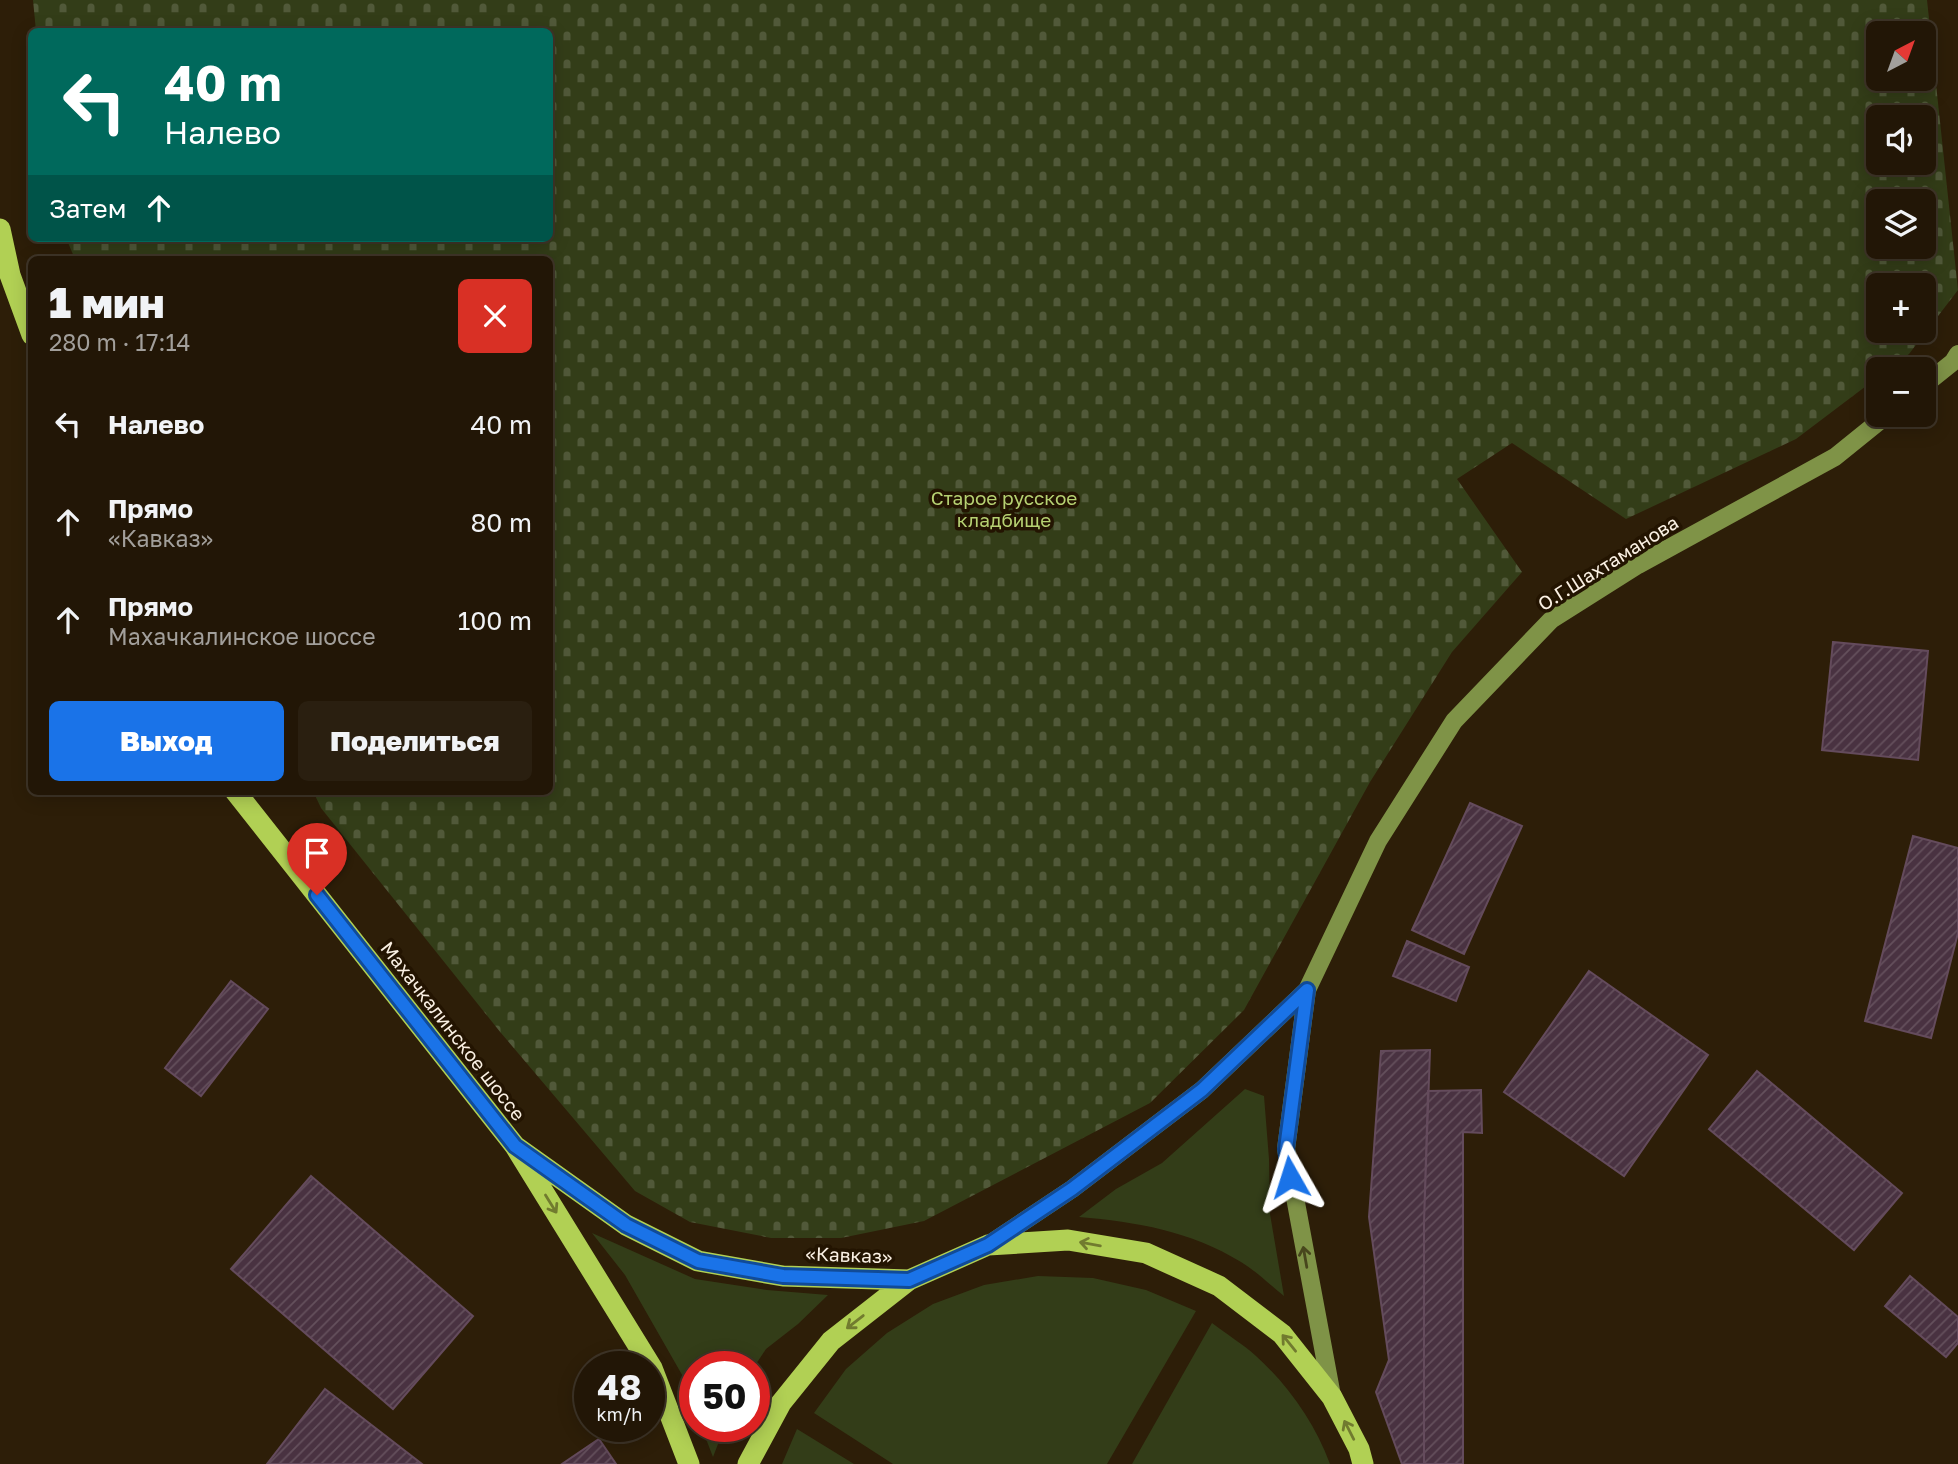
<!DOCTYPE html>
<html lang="ru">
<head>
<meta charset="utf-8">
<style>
  body { margin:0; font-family:"Golos Text",sans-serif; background:#2a1f10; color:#f1f3f6; height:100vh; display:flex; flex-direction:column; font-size:26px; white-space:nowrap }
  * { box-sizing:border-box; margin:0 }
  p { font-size:23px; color:#a29f9b }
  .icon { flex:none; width:38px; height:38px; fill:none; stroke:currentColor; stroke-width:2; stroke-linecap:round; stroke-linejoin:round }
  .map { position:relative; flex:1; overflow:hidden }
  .details { position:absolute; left:28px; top:256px; width:525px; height:539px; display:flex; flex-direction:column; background:#221606; border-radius:10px; box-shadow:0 4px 18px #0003,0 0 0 2px #3f3528 }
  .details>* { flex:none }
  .guide { position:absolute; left:28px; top:28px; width:525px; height:214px; border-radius:10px; box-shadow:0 4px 18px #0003,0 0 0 2px #3f3528; background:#00695c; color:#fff; overflow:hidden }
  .needle { width:46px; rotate:41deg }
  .fabs { position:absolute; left:1866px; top:21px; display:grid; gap:14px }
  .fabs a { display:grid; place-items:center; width:70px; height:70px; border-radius:10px; background:#221606; box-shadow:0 4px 18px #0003,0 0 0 2px #3f3528; font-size:35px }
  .speed { position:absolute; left:574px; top:1351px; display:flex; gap:14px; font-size:35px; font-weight:700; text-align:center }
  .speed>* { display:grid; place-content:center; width:91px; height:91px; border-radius:50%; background:#221606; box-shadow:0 4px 18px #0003,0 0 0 2px #3f3528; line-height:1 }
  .speed small { font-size:18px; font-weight:400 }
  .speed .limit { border:10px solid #d22; background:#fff; color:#111 }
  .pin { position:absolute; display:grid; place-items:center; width:60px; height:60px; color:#fff; margin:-72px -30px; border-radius:50% 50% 50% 0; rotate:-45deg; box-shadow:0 0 7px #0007 }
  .pin .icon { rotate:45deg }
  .me { position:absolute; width:77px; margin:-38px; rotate:354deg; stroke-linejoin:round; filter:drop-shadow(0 0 5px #0008) }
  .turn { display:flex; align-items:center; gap:24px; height:147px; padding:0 21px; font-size:32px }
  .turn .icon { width:91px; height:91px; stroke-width:2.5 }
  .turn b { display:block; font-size:49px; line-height:60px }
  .then { display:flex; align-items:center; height:66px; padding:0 21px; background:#0003; gap:14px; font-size:26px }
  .round { display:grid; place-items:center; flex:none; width:74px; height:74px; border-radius:10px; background:#2a1f10 }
  .overview { display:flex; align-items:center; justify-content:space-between; height:119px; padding:0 21px }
  h1 { font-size:42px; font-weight:800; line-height:52px }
  .button { display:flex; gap:14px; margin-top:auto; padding:14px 21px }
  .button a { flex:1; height:80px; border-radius:10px; background:#1a73e8; color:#fff; font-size:28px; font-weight:800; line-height:80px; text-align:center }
  .button a+a { background:#2a1f10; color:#f1f3f6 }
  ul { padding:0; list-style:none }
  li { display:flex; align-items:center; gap:21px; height:98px; padding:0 21px }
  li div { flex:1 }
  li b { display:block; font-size:26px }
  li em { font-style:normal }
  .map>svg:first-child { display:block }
  .grass { fill:#333d18 }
  .cemetery { fill:url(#cemetery-stones); fill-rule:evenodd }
  .building { fill:url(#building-hatch); stroke:#644b5c; stroke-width:2 }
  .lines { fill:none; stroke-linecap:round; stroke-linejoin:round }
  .secondary { stroke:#7f9347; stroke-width:18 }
  .highway { stroke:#b1d054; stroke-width:21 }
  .oneway { stroke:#717b2f }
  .oneway2 { stroke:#48471d }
  .route-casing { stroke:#114b97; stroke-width:18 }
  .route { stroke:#1a73e8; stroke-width:12 }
  .labels { text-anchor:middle; stroke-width:7; stroke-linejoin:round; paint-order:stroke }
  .park-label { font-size:19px; fill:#b6d172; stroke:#231401 }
  .street-label { font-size:19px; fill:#faf0e3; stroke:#231401 }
</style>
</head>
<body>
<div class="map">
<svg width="1958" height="1464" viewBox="0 0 1958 1464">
  <defs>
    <pattern id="cemetery-stones" width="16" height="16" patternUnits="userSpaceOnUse" patternTransform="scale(1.75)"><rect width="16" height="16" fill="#333d18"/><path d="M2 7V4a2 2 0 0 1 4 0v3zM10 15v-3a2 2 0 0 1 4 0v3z" fill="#515939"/></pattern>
    <pattern id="building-hatch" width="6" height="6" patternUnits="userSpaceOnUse" patternTransform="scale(1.75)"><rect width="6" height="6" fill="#493241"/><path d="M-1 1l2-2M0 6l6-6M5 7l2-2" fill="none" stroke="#64505c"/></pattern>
  </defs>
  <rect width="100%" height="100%" fill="#2d1e08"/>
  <path class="grass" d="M1245,1089L1264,1096L1269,1159L1270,1214L1284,1296C1270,1285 1256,1271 1241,1262C1190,1231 1137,1222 1079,1217L1116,1189L1162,1163Z
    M592,1233L695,1279L767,1290L828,1295L798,1324L766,1349L754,1367H695V1409L685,1380L625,1275Z
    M1038,1276L1093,1278L1146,1290L1196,1311L1107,1464H893L814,1413L846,1369L887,1333L933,1304L984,1285Z
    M1212,1323C1226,1334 1243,1344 1256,1356C1288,1385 1315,1423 1330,1464H1132Z
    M701,1426H725L713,1457Z
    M797,1429L854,1464H782Z"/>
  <path class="cemetery" d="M33,0H1927L1958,290L1909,354L1888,369H1878V377L1796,439L1626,519L1512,443L1457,479L1522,572L1452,652L1370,782L1244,1010L1150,1103L924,1221L841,1238H771L690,1222L635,1191L501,1033L321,808L313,791H550V259H75L66,238H550V32L36,31ZM1878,33H1923V79H1878ZM1923,117V163H1878V117ZM1923,201V247H1878V201ZM1878,285H1923V331H1878Z"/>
  <path class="building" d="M1833,642L1928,651L1918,760L1822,750Z
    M1470,803L1522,826L1464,954L1412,930Z
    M1913,836L1958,848V933L1931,1038L1865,1021Z
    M1407,941L1469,967L1456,1001L1393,976Z
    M1589,971L1708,1055L1624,1176L1504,1092Z
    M231,981L268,1009L201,1096L165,1068Z
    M1430,1050L1424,1222V1464H1402L1376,1392L1389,1360L1369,1217L1381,1051Z
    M1757,1071L1902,1193L1854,1250L1709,1129Z
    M1481,1090L1482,1133L1463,1132V1464H1424V1222L1428,1091Z
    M311,1176L473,1316L393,1409L231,1269Z
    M1910,1276L1958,1317V1343L1946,1357L1885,1306Z
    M325,1389L422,1464H267Z
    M599,1439L616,1464H562Z"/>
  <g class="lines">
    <path class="secondary" d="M1923,386L1953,362L1958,354
      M988,1245L1072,1189L1202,1090L1307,990
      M1332,1396L1286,1149L1307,990L1378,841L1454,721L1551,620L1638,565L1835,457L1887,415"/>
    <path class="highway" d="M0,229L10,275L32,335
      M235,791L515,1146L652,1368L689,1464
      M515,1146L626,1225L698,1261L783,1276L909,1280L988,1245L1068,1240L1146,1253L1219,1286L1282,1334L1332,1397L1359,1449L1363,1464
      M748,1464L781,1403L831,1341L909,1280"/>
  </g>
  <defs><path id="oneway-shaft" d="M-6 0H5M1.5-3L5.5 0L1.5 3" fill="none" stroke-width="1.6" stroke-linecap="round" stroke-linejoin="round" transform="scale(1.75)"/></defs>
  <g class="oneway">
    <use href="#oneway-shaft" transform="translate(551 1204) rotate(58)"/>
    <use href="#oneway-shaft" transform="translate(1090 1244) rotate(-170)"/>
    <use href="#oneway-shaft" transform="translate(855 1322) rotate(142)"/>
    <use href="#oneway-shaft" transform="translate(1289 1343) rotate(-129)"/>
    <use href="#oneway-shaft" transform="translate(1349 1430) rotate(-117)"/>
  </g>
  <use class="oneway2" href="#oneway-shaft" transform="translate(1305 1257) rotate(-100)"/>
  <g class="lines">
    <defs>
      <path id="route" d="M317,895L515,1146L626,1225L698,1261L783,1276L909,1280L988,1245L1072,1189L1202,1090L1307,990L1286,1149L1290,1177"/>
    </defs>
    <use href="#route" class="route-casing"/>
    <use href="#route" class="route"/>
  </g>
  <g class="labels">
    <g class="park-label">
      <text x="1004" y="505">Старое русское<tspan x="1004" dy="22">кладбище</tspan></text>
    </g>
    <g class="street-label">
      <text transform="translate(1608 563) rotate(-32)" y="7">О.Г.Шахтаманова</text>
      <text transform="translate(453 1031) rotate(52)" y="7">Махачкалинское шоссе</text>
      <text transform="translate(849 1255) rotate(2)" y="7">«Кавказ»</text>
    </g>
  </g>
</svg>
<div class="fabs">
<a><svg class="needle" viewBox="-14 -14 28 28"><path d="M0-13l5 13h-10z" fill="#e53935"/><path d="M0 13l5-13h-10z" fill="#a29f9b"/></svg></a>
<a><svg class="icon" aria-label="sound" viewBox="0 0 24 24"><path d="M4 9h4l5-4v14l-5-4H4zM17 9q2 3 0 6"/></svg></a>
<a><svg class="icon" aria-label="layers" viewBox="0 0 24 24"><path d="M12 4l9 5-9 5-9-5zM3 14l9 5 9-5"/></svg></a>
<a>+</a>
<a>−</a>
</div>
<div class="speed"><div>48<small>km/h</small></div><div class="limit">50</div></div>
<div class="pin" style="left:317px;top:895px;background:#d93025"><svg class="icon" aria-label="arrive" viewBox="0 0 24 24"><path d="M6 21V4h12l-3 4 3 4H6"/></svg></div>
<svg class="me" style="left:1290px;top:1177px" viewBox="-20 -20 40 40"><path d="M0-17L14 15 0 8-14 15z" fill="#1a73e8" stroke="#fff" stroke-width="4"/></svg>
<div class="guide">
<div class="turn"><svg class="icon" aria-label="left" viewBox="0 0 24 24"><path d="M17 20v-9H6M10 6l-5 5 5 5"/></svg><div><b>40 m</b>Налево</div></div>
<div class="then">Затем<svg class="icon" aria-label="ahead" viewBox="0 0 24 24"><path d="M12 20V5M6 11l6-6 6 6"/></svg></div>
</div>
<section class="details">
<div class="overview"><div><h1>1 мин</h1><p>280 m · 17:14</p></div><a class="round" style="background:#d93025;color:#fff"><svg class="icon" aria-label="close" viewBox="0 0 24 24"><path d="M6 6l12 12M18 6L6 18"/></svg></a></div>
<ul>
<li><svg class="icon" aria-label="left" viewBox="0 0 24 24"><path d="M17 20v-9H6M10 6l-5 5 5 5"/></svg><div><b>Налево</b></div><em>40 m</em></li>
<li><svg class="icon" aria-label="ahead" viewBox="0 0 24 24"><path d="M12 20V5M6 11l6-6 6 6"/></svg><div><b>Прямо</b><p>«Кавказ»</p></div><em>80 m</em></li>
<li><svg class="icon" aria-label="ahead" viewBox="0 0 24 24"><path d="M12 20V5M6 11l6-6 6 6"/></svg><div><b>Прямо</b><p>Махачкалинское шоссе</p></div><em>100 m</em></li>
</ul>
<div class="button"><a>Выход</a><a>Поделиться</a></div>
</section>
</div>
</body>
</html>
